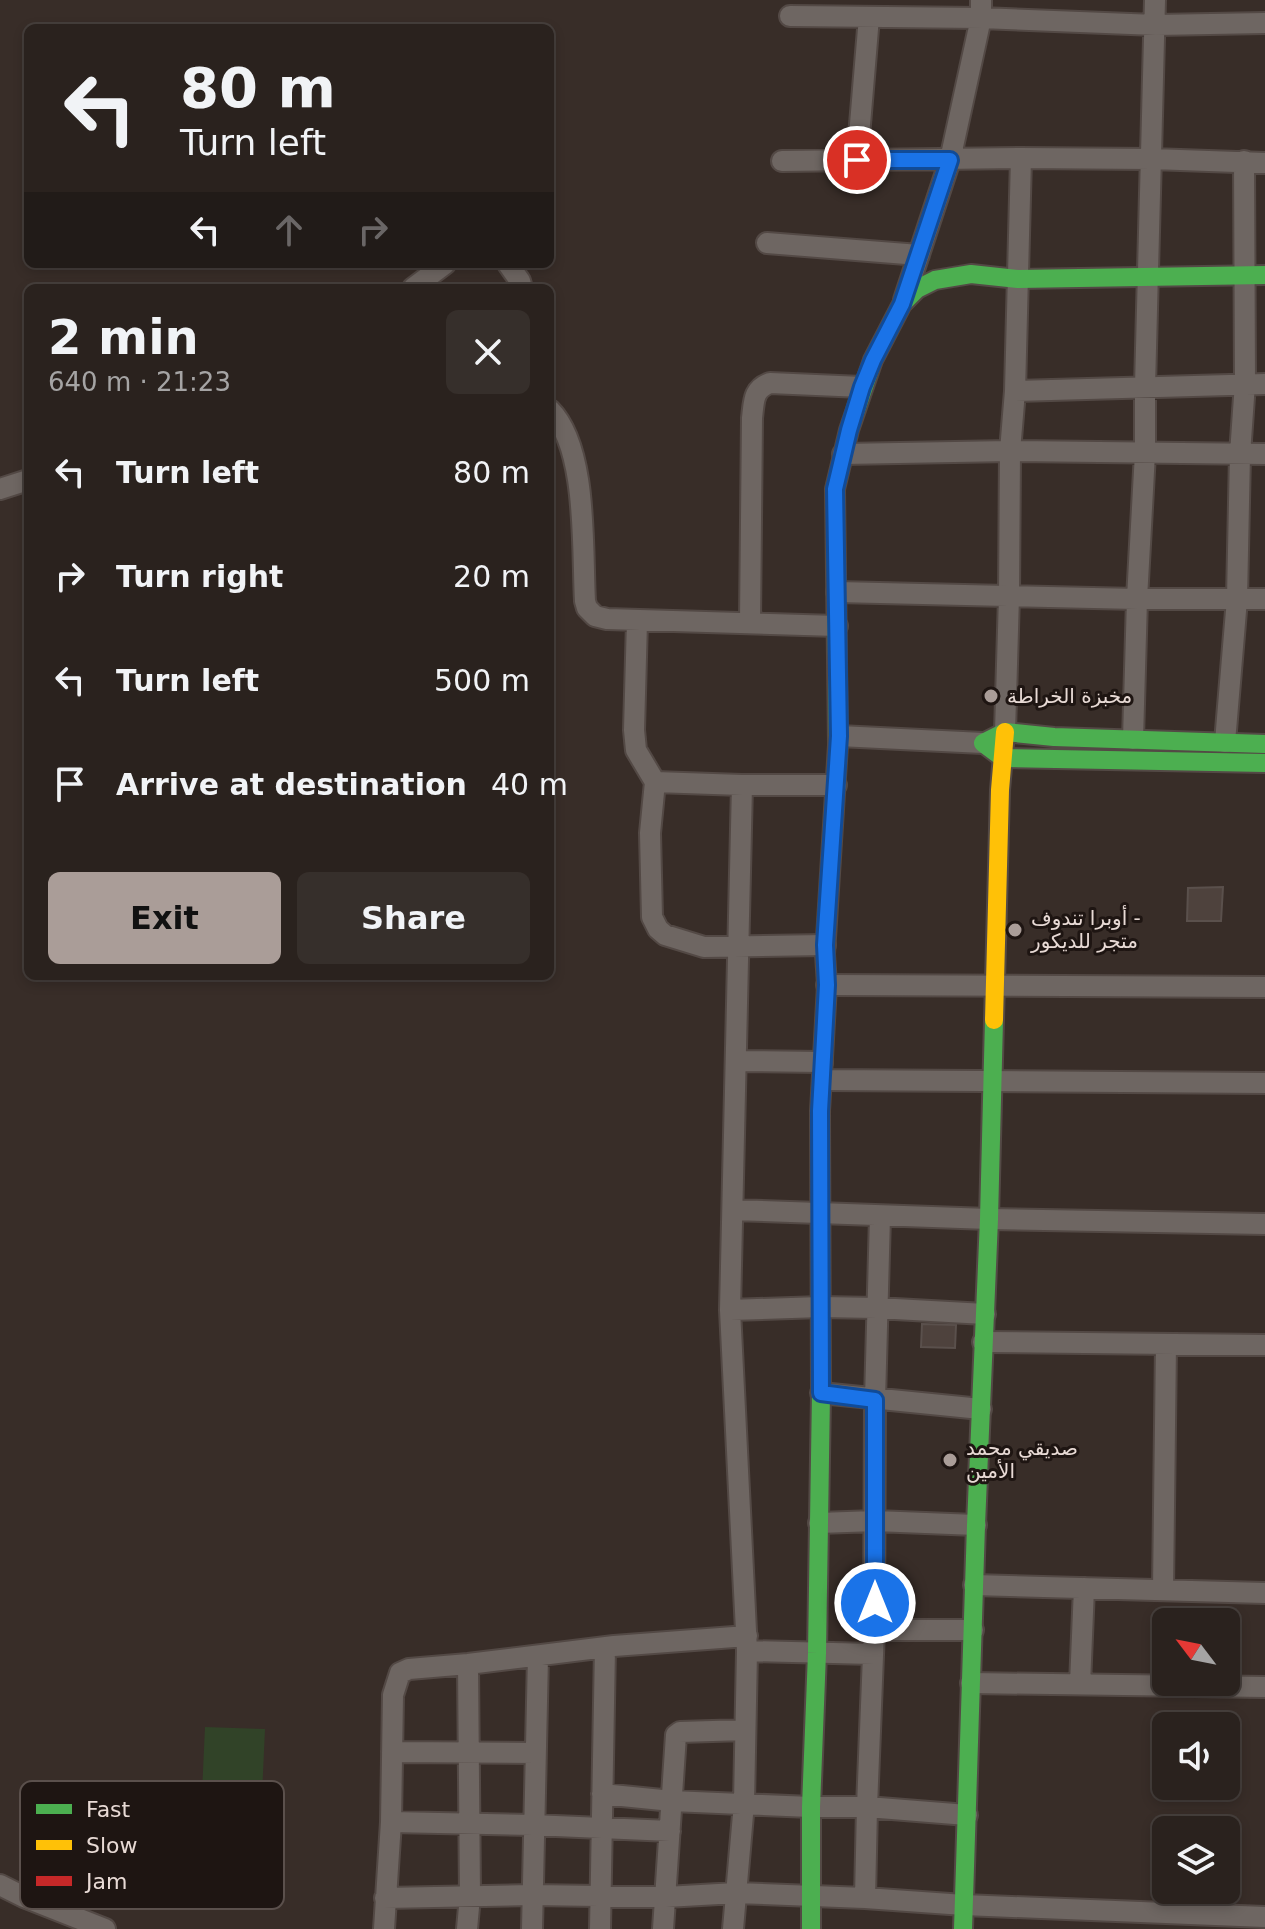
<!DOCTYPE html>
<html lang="en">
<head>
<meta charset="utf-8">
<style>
  body { margin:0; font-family:"DejaVu Sans",Cairo,sans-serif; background:#362f2b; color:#f1f3f6; height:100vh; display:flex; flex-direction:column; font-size:30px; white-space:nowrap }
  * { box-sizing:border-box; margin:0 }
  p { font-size:26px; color:#a5a4a4 }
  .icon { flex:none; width:44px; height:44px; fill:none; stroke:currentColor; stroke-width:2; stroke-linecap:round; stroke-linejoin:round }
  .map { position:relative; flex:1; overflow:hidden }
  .details { position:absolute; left:24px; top:284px; width:530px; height:696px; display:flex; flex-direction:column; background:#2a221e; border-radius:12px; box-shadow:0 4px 12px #0003,0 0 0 2px #463f3c }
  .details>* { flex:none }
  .top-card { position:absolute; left:24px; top:24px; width:530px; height:244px; border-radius:12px; box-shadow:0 4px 12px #0003,0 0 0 2px #463f3c; background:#2a221e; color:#f1f3f6; overflow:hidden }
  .needle { width:52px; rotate:302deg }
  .fabs { position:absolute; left:1152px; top:1608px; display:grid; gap:16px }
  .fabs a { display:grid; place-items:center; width:88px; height:88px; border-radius:12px; background:#2a221e; box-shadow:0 4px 12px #0003,0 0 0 2px #463f3c; font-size:40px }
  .pin { position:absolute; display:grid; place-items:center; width:68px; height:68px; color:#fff; margin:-34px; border:4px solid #fff; border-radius:50%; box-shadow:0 2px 8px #0007 }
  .me { position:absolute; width:88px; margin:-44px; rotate:0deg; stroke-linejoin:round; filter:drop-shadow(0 0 6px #0008) }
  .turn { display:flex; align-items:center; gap:28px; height:168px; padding:0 24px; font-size:36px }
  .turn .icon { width:104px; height:104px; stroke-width:2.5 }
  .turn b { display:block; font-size:56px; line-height:68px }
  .lanes { display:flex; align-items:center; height:76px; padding:0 24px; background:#0003; justify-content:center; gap:40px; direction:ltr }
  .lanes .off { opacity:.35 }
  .round { display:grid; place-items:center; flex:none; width:84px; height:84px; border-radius:12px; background:#362f2b }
  .head { display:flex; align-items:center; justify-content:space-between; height:136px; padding:0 24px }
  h1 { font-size:48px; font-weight:600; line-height:60px }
  .action { display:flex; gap:16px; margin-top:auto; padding:16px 24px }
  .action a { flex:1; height:92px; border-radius:12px; background:#aa9d98; color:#111; font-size:32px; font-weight:600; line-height:92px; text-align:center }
  .action a+a { background:#362f2b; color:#f1f3f6 }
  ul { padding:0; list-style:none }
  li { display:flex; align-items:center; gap:24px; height:104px; padding:0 24px }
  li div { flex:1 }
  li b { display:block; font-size:30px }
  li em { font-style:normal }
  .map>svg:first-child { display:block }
  .park { fill:#314328 }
  .building { fill:#4e423d; stroke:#5a504c; stroke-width:2 }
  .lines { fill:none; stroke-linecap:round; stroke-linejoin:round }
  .street-casing { stroke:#534945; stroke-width:24 }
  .fast-casing { stroke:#534945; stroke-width:22 }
  .slow-casing { stroke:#534945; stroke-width:22 }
  .jam-casing { stroke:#534945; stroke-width:22 }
  .street { stroke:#6e6662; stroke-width:20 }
  .fast { stroke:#4caf50; stroke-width:18 }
  .slow { stroke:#ffc107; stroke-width:18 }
  .jam { stroke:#c62828; stroke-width:18 }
  .route-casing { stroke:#114b97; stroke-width:20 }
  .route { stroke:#1a73e8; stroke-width:14 }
  .poi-dot { fill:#aa9d98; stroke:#1e1512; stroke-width:3 }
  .labels { text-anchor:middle; stroke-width:6; stroke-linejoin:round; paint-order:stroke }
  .poi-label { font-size:20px; fill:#e8dad5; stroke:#1e1512; text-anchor:start }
  .key { fill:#1e1512; stroke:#5b504c; stroke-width:2 }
  .key-label { font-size:22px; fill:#e8dad5 }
</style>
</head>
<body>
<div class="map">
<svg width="1265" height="1929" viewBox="0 0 1265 1929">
  <rect width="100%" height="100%" fill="#382d28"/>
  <path class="park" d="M205,1727L265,1729L260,1840L200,1837Z"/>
  <path class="building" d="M1223,887L1221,921H1187L1188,888Z
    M922,1324L956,1325L955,1348L921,1347Z"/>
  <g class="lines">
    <defs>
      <path id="street" d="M790,16L981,18L1156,25L1265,23
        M857,160L869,17
        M782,161L1021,158L1152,159L1265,163
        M767,243L919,255
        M508,264L520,281L522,288
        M413,288L445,264
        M904,300L950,160L981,18V0
        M1015,391L1265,384
        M550,410C588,448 582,549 585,601L587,608L595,616L607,619L837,626
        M843,454L1010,451L1265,454
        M0,489L28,480
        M837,592L1137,599H1265
        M637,621L634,730L636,750L655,782
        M750,622L752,418C754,401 753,389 770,383L862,387
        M1005,732L1009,596L1010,451L1015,391L1021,158
        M839,736L983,743
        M1133,739L1137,599L1145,453V387L1155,0
        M1225,742L1237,599L1240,454L1245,383L1244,161
        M742,785L655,782L650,833L652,917L658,929L665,935L704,947L825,945
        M827,985L1265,987
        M736,1061L822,1062
        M823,1080L1265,1083
        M733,1210L989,1219L1265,1224
        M730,1310L821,1307L877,1308L985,1314
        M983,1342L1265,1345
        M821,1393L981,1409
        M819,1523L875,1521L976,1525
        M974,1585L1265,1593
        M1163,1590L1166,1344
        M874,1630H973
        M747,1651L873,1654
        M971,1683L1265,1687
        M1080,1684L1084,1588
        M392,1752L535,1753
        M602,1794L672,1801L811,1807H867L967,1815
        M391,1822L533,1825L670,1831
        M0,1885L24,1897L105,1929
        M385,1898L532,1895L666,1897L736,1893L865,1898L964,1905L1265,1917
        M865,1898L867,1807L874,1630L875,1400L880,1216
        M384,1929L391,1822L393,1695L400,1673L409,1669L468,1664L614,1646L747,1636
        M467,1929L470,1896L468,1664
        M532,1929L538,1656
        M600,1929L605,1647
        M663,1929L676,1735L680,1732L745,1730
        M733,1929L744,1803L747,1651L730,1310L742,785H836"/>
      <path id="fast" d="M1265,744L1054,737L1005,732L983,743L1003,758L1265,763
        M838,745L835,489L849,430L873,360L902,304L917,289L935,280L971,274L1018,279L1265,275
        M811,1929V1807L817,1653L821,1393L820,1111L827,985L825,954
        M963,1929L976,1525L989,1219L994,1020"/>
      <path id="slow" d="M994,1020L1000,790L1005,732"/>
      <path id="jam" d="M825,954L838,745"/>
    </defs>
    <use href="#street" class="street-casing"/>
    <use href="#fast" class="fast-casing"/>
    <use href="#slow" class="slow-casing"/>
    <use href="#jam" class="jam-casing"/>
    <use href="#street" class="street"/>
    <use href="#fast" class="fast"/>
    <use href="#slow" class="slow"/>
    <use href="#jam" class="jam"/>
  </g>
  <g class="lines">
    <defs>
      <path id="route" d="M857,160H950L902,304L873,360L862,387L849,430L835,489L839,736L825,945L827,985L820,1111L821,1393L875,1400V1603"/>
    </defs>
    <use href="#route" class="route-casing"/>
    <use href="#route" class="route"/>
  </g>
  <g class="poi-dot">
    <circle cx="991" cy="696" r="8"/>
    <circle cx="1015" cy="930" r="8"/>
    <circle cx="950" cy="1460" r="8"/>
  </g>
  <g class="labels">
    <g class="poi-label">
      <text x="1007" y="703">مخبزة الخراطة</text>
      <text x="1031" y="925">أوبرا تندوف -<tspan x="1031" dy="23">متجر للديكور</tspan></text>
      <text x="966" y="1455">صديقي محمد<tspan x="966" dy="23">الأمين</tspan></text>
    </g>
  </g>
  <rect x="20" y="1781" width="264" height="128" rx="12" class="key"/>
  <rect x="36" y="1804" width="36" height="10" fill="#4caf50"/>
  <rect x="36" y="1840" width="36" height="10" fill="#ffc107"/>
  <rect x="36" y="1876" width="36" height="10" fill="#c62828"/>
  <g class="key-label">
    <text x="86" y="1817">Fast</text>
    <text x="86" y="1853">Slow</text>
    <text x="86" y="1889">Jam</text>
  </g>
</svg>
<div class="fabs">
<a><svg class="needle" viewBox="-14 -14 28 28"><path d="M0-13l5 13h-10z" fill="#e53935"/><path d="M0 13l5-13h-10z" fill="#a5a4a4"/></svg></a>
<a><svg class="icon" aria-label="sound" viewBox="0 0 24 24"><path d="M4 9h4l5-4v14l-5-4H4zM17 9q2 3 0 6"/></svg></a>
<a><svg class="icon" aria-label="layers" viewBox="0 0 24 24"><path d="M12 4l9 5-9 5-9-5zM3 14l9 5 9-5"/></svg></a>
</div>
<div class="pin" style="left:857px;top:160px;background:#d93025"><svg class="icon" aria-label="arrive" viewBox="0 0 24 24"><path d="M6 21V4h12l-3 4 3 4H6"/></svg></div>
<svg class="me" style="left:875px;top:1603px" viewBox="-20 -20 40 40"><circle r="17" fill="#1a73e8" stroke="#fff" stroke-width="3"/><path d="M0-11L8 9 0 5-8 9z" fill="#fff"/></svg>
<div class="top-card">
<div class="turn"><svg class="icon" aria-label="left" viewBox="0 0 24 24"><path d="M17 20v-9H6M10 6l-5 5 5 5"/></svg><div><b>80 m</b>Turn left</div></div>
<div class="lanes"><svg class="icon" aria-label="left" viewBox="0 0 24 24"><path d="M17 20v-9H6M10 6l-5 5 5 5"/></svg><svg class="icon off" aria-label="ahead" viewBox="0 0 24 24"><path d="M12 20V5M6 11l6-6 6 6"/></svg><svg class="icon off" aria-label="right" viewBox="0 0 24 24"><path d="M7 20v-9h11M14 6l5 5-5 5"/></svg></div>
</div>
<section class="details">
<div class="head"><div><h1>2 min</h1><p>640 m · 21:23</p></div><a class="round"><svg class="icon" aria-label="close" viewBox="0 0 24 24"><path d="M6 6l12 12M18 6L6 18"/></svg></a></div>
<ul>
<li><svg class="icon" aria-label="left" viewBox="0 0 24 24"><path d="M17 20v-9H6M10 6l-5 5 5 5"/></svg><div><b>Turn left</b></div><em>80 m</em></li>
<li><svg class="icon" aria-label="right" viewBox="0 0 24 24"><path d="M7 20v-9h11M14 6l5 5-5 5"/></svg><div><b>Turn right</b></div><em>20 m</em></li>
<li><svg class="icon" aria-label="left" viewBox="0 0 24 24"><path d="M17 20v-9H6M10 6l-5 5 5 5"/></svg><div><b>Turn left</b></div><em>500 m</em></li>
<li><svg class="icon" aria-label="arrive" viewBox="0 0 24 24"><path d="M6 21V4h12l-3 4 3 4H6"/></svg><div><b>Arrive at destination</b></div><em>40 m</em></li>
</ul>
<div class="action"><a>Exit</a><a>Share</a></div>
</section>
</div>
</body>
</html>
